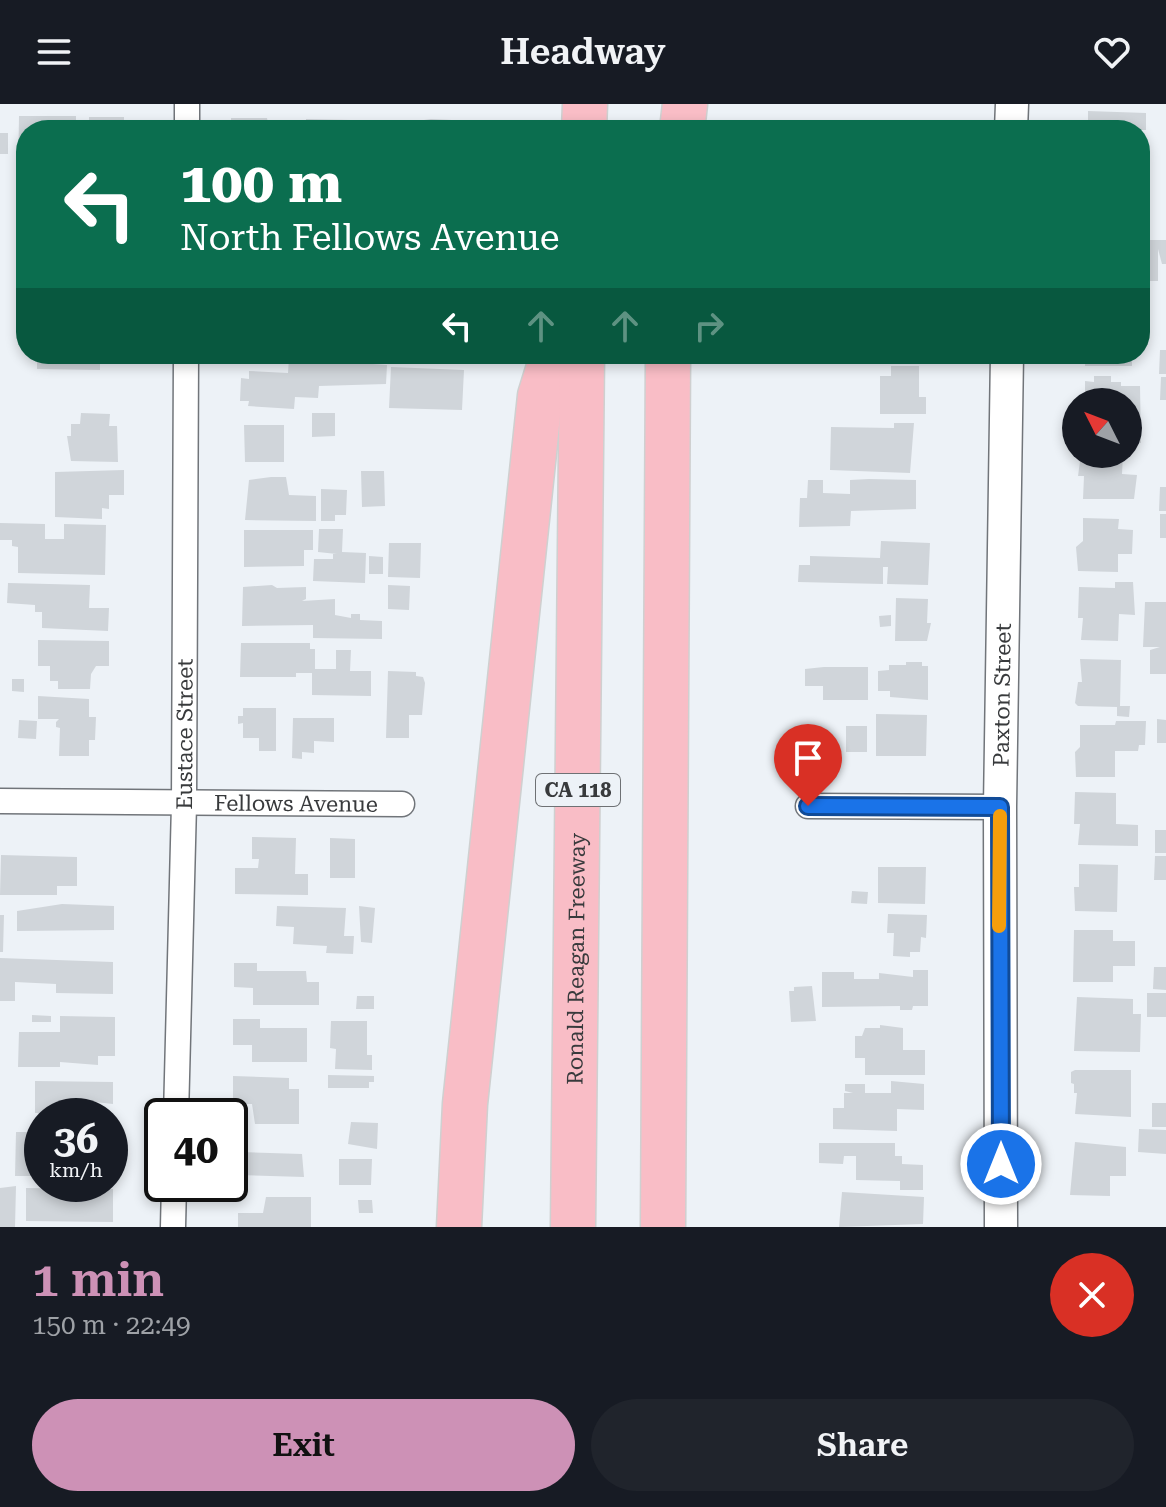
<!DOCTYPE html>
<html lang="en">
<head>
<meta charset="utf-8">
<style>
  body { margin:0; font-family:"Roboto Serif",serif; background:#20242c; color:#f1f3f6; height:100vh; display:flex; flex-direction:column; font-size:30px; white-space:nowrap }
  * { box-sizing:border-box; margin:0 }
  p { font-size:26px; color:#9ea1a6 }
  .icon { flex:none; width:44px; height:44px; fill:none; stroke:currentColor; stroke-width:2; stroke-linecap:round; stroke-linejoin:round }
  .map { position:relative; height:1123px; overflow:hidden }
  .details { display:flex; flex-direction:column; background:#171b24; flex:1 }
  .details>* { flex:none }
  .guide { position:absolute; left:16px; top:16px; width:1134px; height:244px; border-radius:32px; box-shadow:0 4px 12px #0003; background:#0b6e4f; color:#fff; overflow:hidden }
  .needle { width:52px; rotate:312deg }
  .buttons { position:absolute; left:1062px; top:284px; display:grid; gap:16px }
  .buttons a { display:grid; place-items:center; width:80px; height:80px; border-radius:50%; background:#171b24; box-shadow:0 4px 12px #0003; font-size:40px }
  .speed { position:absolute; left:24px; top:994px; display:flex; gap:16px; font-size:40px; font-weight:700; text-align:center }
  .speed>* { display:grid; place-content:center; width:104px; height:104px; border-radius:50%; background:#171b24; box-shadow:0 4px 12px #0003; line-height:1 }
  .speed small { font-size:20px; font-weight:400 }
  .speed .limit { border:4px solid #111; border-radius:12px; background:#fff; color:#111 }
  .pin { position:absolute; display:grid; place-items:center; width:68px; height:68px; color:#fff; margin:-82px -34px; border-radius:50% 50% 50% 0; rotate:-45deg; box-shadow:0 0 8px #0007 }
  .pin .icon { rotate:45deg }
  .me { position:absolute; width:88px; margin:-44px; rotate:0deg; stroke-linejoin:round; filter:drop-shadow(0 0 6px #0008) }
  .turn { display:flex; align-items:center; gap:28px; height:168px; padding:0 32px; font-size:36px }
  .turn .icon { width:104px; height:104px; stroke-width:2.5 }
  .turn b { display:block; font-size:56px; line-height:68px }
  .lanes { display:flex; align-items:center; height:76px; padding:0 32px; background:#0003; justify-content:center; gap:40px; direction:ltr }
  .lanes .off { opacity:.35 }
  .round { display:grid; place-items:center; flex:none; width:84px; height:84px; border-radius:42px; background:#20242c }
  .head { display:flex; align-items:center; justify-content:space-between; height:136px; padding:0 32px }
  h1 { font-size:48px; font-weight:600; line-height:60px; color:#cd91b6 }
  .action { display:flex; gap:16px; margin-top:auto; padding:16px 32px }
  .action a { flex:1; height:92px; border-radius:48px; background:#cd91b6; color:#111; font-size:32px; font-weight:600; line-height:92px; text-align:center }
  .action a+a { background:#20242c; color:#f1f3f6 }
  header { display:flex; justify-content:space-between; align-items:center; height:104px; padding:0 32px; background:#171b24; font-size:36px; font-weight:600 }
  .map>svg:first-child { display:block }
  .building { fill:#d0d5da }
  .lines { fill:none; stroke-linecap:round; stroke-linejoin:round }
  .minor-casing { stroke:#71757a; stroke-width:27 }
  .tertiary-casing { stroke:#71757a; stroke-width:35 }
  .motorway-casing { stroke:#cfd0d0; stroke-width:47 }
  .minor { stroke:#fff; stroke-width:24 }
  .tertiary { stroke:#fff; stroke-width:32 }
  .motorway { stroke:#f9bdc6; stroke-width:44 }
  .route-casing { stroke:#114b97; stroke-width:20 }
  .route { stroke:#1a73e8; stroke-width:14 }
  .slow { stroke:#f59e0b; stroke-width:14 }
  .labels { text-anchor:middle; stroke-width:6; stroke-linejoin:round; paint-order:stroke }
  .shield { fill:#edf2f7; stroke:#6e7174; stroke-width:2 }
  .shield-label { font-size:20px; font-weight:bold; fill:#383a3c }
  .street-label { font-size:22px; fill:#383a3c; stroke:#edf2f7 }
</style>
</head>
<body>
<header><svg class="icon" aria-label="menu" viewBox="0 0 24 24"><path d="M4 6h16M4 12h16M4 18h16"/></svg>Headway<svg class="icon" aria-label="heart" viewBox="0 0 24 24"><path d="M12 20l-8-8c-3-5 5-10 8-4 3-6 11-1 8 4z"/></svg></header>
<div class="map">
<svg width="1166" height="1123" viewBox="0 0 1166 1123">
  <rect width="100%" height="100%" fill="#edf2f7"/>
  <path class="building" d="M1088,7L1146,9V26H1088Z
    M19,12H76V26H26V72H18Z
    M89,13H124V18H133L132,26H89Z
    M231,14H267L268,19H283V26H231Z
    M306,15L351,16L350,26H306Z
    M431,15L473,17V26H417V17Z
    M378,17H404V26H379Z
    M0,29H8V50H0Z
    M1140,136H1166V160H1162L1158,145V177H1143V196H1140Z
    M1160,246H1166V270H1159Z
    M37,250H100V266L37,265Z
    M863,250H927V255L863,254Z
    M1085,250H1132V262H1085Z
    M289,254L387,261L386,280L319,282L318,294L295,293L294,305L248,302L249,297H240L241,274L249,275V267L288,269Z
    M891,262H919V293H926V310H880V272H891Z
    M391,263L464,266L462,306L389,304Z
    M1094,272H1111V278H1121V282H1140L1141,339L1128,338V298H1085V277L1094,278Z
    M1161,273H1166V296H1160Z
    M81,309L110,310L109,322H117L118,358L71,357L67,332H71V320H80Z
    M312,309H335V332L312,333Z
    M894,319H914L910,369L830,366L831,323L894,324Z
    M244,321H284V358H245Z
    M1081,350H1123L1122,370L1137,371L1134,395H1083L1084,372H1078Z
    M124,366V391H109V405L102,404V415L55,413V368Z
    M361,367H384L385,402L362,403Z
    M271,373H286L289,391L316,392V417L245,416L249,376Z
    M869,375L916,376V405L851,407L850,422L799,423L800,394H807L808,376H823V389L850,390V376Z
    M1160,383H1166V407H1159Z
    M321,385L347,386L346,411H335V417H321Z
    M1160,410H1166V434H1160Z
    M1083,414L1119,415L1118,425L1133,426L1132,450H1118V468L1078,467L1076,443L1083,437Z
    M0,419L45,420V435H64V420L106,421L105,471L18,469V443L12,442V436H0Z
    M319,425H343L342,448L366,449L365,479L313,477L314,455H333V450H337L318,448Z
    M244,426H313V446H304V462L244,463Z
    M881,437L930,439L928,481L887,480L888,463H883V480L798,478L799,461H810V452L880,454Z
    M389,439H421L420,474L388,473Z
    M369,452L383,453V470H369Z
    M1115,478H1133L1135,511L1119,510L1118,537L1081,536L1083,514H1078L1079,483L1115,484Z
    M8,479L90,481L89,504H109L108,527L42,524V508H35V501L7,499Z
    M272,481L277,484L306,483V495L302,497L335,495V511L351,514V510H360V516L382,517V535L313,534V521L242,522L243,483Z
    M388,481L410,482L409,506L388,505Z
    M896,494L928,495L927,519H931L927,537H895Z
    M1145,498H1166V570H1150V546L1160,543H1143Z
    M891,511V522L880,523L879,512Z
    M38,536L109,537V562H96L91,570L90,585H58V577H50V562H38Z
    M241,539H310V545H315V565H336V546H351L350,567H371V592L312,591V569H296V573H240Z
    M1080,555L1121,556L1120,602H1130L1129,613L1117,612V603L1078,602L1075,599L1078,578H1082Z
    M906,558H922V562H928V596L890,593V587H878V567L889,566V561H906Z
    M824,563H868V596H823V582H805V565Z
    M388,567L416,568V572L423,573L425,579L422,611H409V634H386Z
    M12,575H24V588L12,587Z
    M38,592L89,595V613H96L95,636H89V652H59L60,624L56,623V618L59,615H38Z
    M243,604H276V647H259V634H243V619L238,620V612H243Z
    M876,610L927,611L926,652H876Z
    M293,614H334V638L314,637V649L302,648V655L292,654Z
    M1157,615L1166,616V639H1157Z
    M19,616L37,617L36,635L18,634Z
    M1116,617H1146L1145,641H1139L1138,647H1115V673H1076L1075,648L1080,643V621H1115Z
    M846,622H867V648H846Z
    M1075,688L1116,689V720L1138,721V742L1078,741L1080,720H1074Z
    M1155,726H1166V749H1155Z
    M252,733L296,734L295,770H308V791L235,790V764H258L259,755H252Z
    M330,734L355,735V774H330Z
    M1,751L77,753V782H57V791H0Z
    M1155,752H1166V776H1154Z
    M1079,760L1118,761L1117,808L1075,807L1074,783H1079Z
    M878,763H926L925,800L878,799Z
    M852,787L868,788L867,800L851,799Z
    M62,800L114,802V826L17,827V807Z
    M277,802L346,804L344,832H354L353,850L326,849L327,842L293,840L294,823L276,822Z
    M359,802L375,804L372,839L361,838Z
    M888,810L927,811L926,834L921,833L920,848H910V853L893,852L894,829H887Z
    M0,811H4L3,848H0Z
    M1074,826H1113V837H1135V862H1113V878H1073Z
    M0,854L113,858V890L56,889V880L15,878V897H0Z
    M234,859H257V867H306L307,878H319V901H253V884L234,883Z
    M1154,863H1166V886L1153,885Z
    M913,866H928V902H913L912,906H900V902L822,903V868H854V875H879V869L913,873Z
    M812,882L816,917L791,918L789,887H794V883Z
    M1147,889H1166V913H1147Z
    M357,892H374V905H356Z
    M1077,893L1133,895V910H1141L1140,948L1074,947Z
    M32,911L51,912V918H32Z
    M60,912L115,913V952H98V961L60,958V963H18L19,928H60Z
    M233,915H260V924H307V958H252V941H233Z
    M331,917H367V951H372V966L335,965L336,945L330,944Z
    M880,921L903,924V946H925V971H865V954H855V932H862L865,924H880Z
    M1075,966H1131V1013L1075,1010L1077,989H1074V980L1071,979V968Z
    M328,971L374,972V978H369V984H328Z
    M233,972L289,974V985H299V1020H255L252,1000H233Z
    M35,977L113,978V1000L86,997L82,1010L35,1009Z
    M891,977L924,980V1006L897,1005V1027L833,1025V1004H844V989H853L845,987V980H865V989H891Z
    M1152,999H1166V1023H1152Z
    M351,1018L378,1019L377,1045L348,1040Z
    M1139,1025L1166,1026V1050L1138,1048Z
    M16,1028H42V1072H15Z
    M110,1028H114L113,1072H110Z
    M1075,1038L1126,1043V1072H1110V1092L1070,1091Z
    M819,1039H895V1052H902V1060L923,1061V1086H900V1077L856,1076V1052H844L843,1060L819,1059Z
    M238,1048L302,1050L304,1073L237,1071Z
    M339,1055H372L371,1081H339Z
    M16,1082L15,1123H0V1084Z
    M26,1084L113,1085V1118L26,1117Z
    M842,1088L924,1093L923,1120L839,1123Z
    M266,1093H311V1123H238V1109H263Z
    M358,1096H372L373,1109H359Z"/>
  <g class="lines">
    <defs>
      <g id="minor">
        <path d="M187,26V0"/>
        <path id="s1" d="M0,697L402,700"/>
        <path d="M808,702L1000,703"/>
        <path id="s2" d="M176,1012L184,700L186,250"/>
        <path d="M173,1123L174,1080"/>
      </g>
      <g id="tertiary">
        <path d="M1011,26L1012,0"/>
        <path id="s3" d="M1001,1123L1000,703L1007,250"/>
      </g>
      <g id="motorway">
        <path d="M584,26L585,0"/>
        <path d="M682,26L685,0"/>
        <path d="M459,1123L465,1000L540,292L553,250"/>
        <path id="s4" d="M573,1123L582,250"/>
        <path d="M663,1123L668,250"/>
      </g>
    </defs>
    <use href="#minor" class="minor-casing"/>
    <use href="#tertiary" class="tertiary-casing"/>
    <use href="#motorway" class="motorway-casing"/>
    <use href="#minor" class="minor"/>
    <use href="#tertiary" class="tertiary"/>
    <use href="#motorway" class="motorway"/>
  </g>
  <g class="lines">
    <defs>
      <path id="route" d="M808,702L1000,703L1001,1060"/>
    </defs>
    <use href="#route" class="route-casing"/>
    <use href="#route" class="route"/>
    <path class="slow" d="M999,822L1000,712"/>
  </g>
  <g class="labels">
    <rect class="shield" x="536" y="670" width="84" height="32" rx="6"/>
    <g class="shield-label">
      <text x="578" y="693">CA 118</text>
    </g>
    <g class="street-label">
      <text dy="8" stroke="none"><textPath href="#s3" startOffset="532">Paxton Street</textPath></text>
      <text dy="8" stroke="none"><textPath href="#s2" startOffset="382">Eustace Street</textPath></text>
      <text dy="8" stroke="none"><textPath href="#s1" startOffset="296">Fellows Avenue</textPath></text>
      <text dy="8" stroke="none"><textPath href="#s4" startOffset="268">Ronald Reagan Freeway</textPath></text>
    </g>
  </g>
</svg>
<div class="buttons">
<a><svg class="needle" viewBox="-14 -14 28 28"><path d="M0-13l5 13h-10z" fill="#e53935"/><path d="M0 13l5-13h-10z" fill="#9ea1a6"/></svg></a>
</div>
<div class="speed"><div>36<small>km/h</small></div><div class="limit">40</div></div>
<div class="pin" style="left:808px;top:702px;background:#d93025"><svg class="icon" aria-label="arrive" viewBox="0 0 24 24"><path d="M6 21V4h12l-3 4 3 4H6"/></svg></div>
<svg class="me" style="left:1001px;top:1060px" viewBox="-20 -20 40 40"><circle r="17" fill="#1a73e8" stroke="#fff" stroke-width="3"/><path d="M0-11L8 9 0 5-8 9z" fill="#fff"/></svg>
<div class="guide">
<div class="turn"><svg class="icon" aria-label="left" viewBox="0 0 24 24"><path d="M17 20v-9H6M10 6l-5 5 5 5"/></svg><div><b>100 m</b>North Fellows Avenue</div></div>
<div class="lanes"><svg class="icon" aria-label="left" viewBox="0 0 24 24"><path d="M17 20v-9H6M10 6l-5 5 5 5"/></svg><svg class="icon off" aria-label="ahead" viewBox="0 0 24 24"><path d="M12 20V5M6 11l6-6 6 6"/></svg><svg class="icon off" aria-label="ahead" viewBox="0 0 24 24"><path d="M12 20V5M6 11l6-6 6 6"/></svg><svg class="icon off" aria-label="right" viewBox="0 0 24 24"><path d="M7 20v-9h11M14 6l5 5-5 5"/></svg></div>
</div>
</div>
<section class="details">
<div class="head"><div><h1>1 min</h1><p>150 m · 22:49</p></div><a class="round" style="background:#d93025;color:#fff"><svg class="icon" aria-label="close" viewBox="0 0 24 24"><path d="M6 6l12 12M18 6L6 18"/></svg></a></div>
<div class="action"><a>Exit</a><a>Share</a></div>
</section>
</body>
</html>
